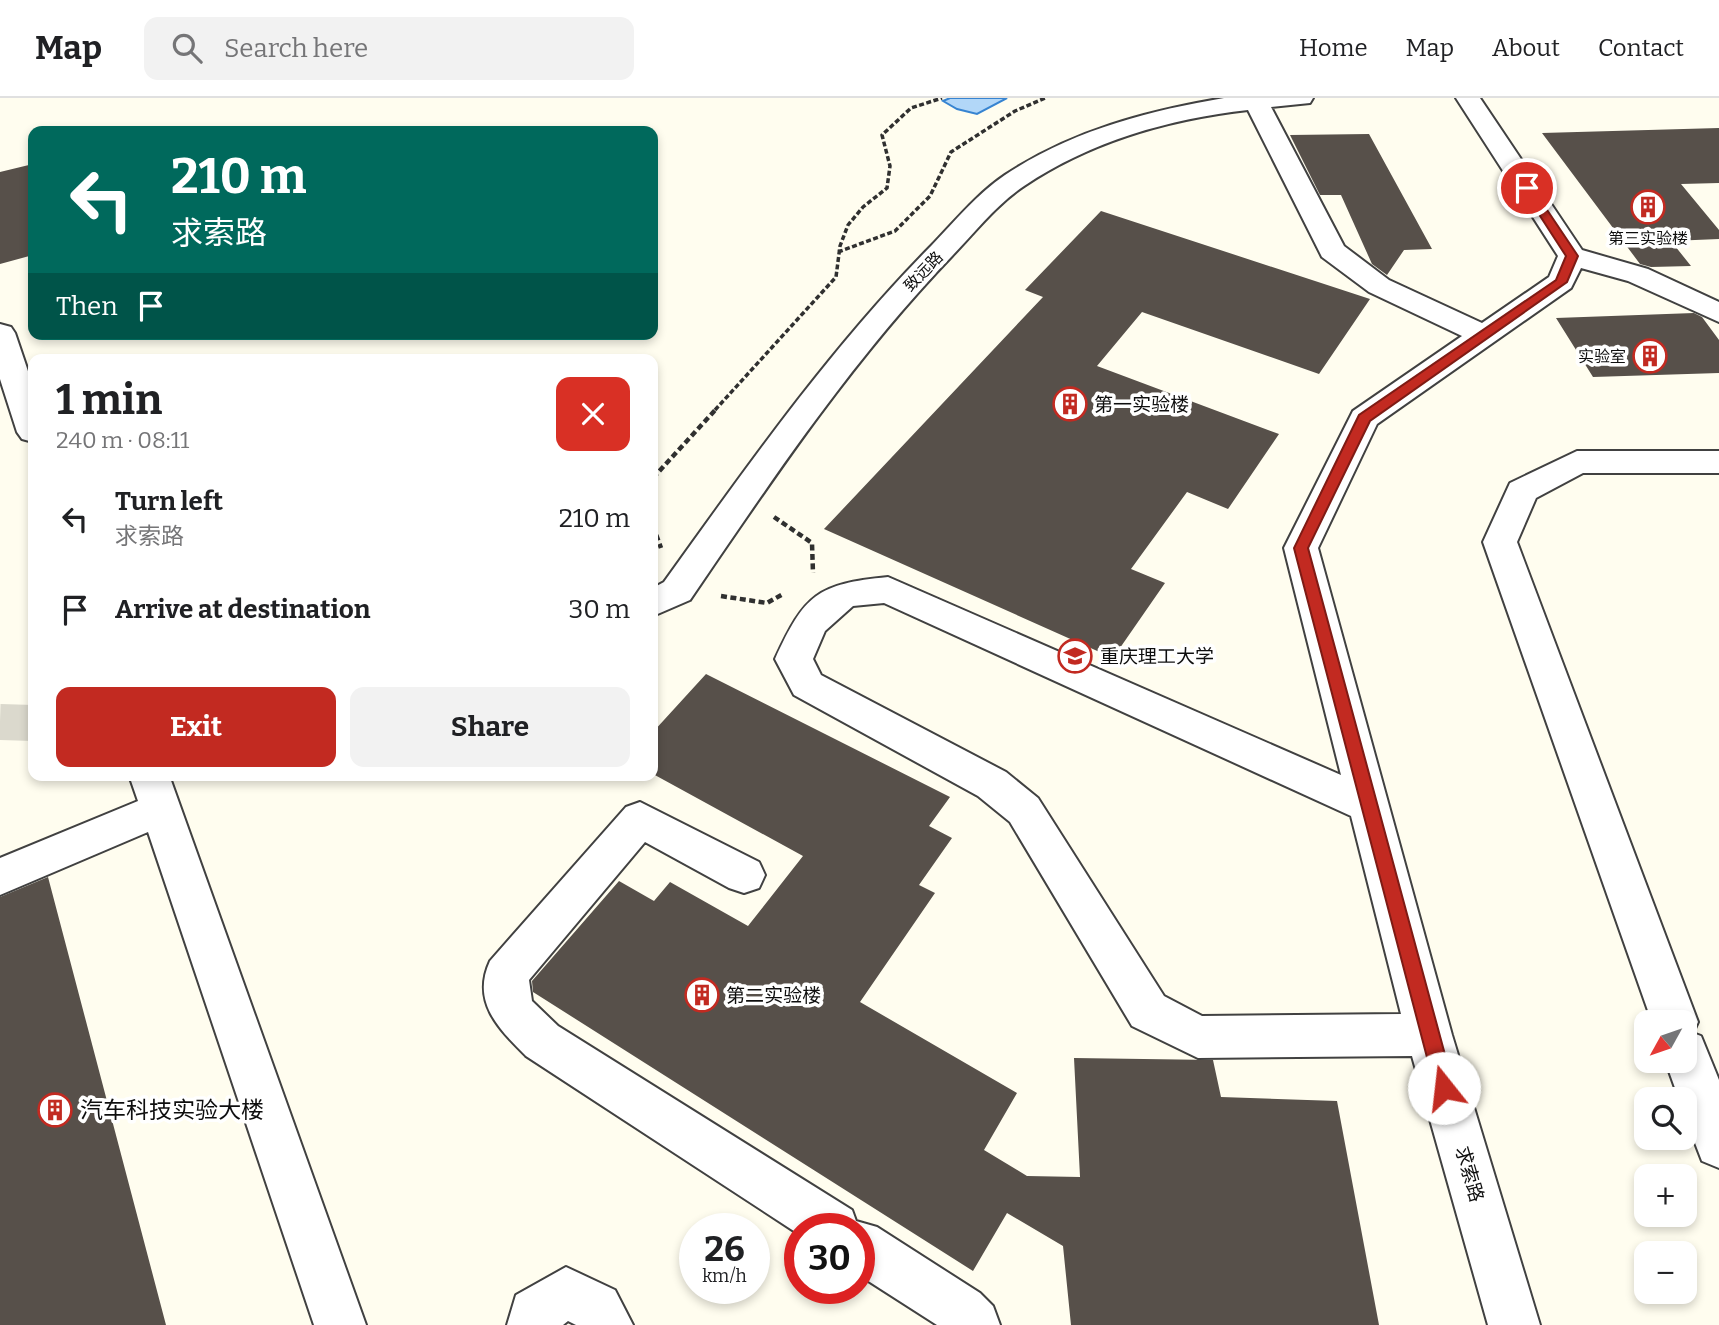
<!DOCTYPE html>
<html lang="en">
<head>
<meta charset="utf-8">
<style>
  body { margin:0; font-family:Bitter,"Noto Sans SC",serif; background:#f2f2f2; color:#202124; height:100vh; display:flex; flex-direction:column; font-size:26px; white-space:nowrap }
  * { box-sizing:border-box; margin:0 }
  p { font-size:23px; color:#757577 }
  .icon { flex:none; width:38px; height:38px; fill:none; stroke:currentColor; stroke-width:2; stroke-linecap:round; stroke-linejoin:round }
  .map { position:relative; flex:1; overflow:hidden }
  .side { position:absolute; left:28px; top:256px; width:630px; height:427px; display:flex; flex-direction:column; background:#fff; border-radius:14px; box-shadow:0 4px 10px #0003 }
  .side>* { flex:none }
  .top-card { position:absolute; left:28px; top:28px; width:630px; height:214px; border-radius:14px; box-shadow:0 4px 10px #0003; background:#00695c; color:#fff; overflow:hidden }
  .needle { width:46px; rotate:230deg }
  .fabs { position:absolute; left:1634px; top:912px; display:grid; gap:14px }
  .fabs a { display:grid; place-items:center; width:63px; height:63px; border-radius:14px; background:#fff; box-shadow:0 4px 10px #0003; font-size:35px }
  .speed { position:absolute; left:679px; top:1115px; display:flex; gap:14px; font-size:35px; font-weight:700; text-align:center }
  .speed>* { display:grid; place-content:center; width:91px; height:91px; border-radius:50%; background:#fff; box-shadow:0 4px 10px #0003; line-height:1 }
  .speed small { font-size:18px; font-weight:400 }
  .speed .limit { border:10px solid #d22; background:#fff; color:#111 }
  .pin { position:absolute; display:grid; place-items:center; width:60px; height:60px; color:#fff; margin:-30px; border:4px solid #fff; border-radius:50%; box-shadow:0 2px 7px #0007 }
  .me { position:absolute; width:77px; margin:-38px; rotate:344deg; stroke-linejoin:round; filter:drop-shadow(0 0 5px #0008) }
  .turn { display:flex; align-items:center; gap:24px; height:147px; padding:0 28px; font-size:32px }
  .turn .icon { width:91px; height:91px; stroke-width:2.5 }
  .turn b { display:block; font-size:49px; line-height:60px }
  .then { display:flex; align-items:center; height:66px; padding:0 28px; background:#0003; gap:14px; font-size:26px }
  .round { display:grid; place-items:center; flex:none; width:74px; height:74px; border-radius:14px; background:#f2f2f2 }
  .summary { display:flex; align-items:center; justify-content:space-between; height:119px; padding:0 28px }
  h1 { font-size:42px; font-weight:700; line-height:52px }
  .cta { display:flex; gap:14px; margin-top:auto; padding:14px 28px }
  .cta a { flex:1; height:80px; border-radius:14px; background:#c22a21; color:#fff; font-size:28px; font-weight:700; line-height:80px; text-align:center }
  .cta a+a { background:#f2f2f2; color:#202124 }
  ul { padding:0; list-style:none }
  li { display:flex; align-items:center; gap:21px; height:91px; padding:0 28px }
  li div { flex:1 }
  li b { display:block; font-size:26px }
  li em { font-style:normal }
  header { display:flex; align-items:center; gap:42px; box-sizing:border-box; height:98px; padding:0 35px; background:#fff; border-bottom:2px solid #e0e0e0 }
  header strong { font-size:33px }
  nav { display:flex; gap:38px; margin-inline-start:auto; font-size:24px }
  .search { width:490px; height:63px; background:#f2f2f2; display:flex; align-items:center; gap:18px; box-sizing:border-box; padding:0 24px; border-radius:14px; color:#757577; font-size:26px }
  .map>svg:first-child { display:block }
  .water { fill:#b2d7f8; stroke:#3784d1; stroke-width:2 }
  .building { fill:#57504a }
  .lines { fill:none; stroke-linecap:round; stroke-linejoin:round }
  .minor-tunnel { stroke:#dbd9cd; stroke-width:36; stroke-dasharray:36 18; stroke-linecap:butt }
  .minor-casing { stroke:#414141; stroke-width:4 }
  .path-far1 { stroke:#303030; stroke-width:3.5; stroke-dasharray:5 2.5; stroke-linecap:butt }
  .path { stroke:#303030; stroke-width:4.5; stroke-dasharray:6 3.5; stroke-linecap:butt }
  .minor { fill:#fff; fill-rule:evenodd }
  .route { fill:#c22a21; stroke:#7e1b15; stroke-width:2 }
  .labels { text-anchor:middle; stroke-width:7; stroke-linejoin:round; paint-order:stroke }
  .far-poi-label { font-size:16px; fill:#0e0e0e; stroke:#fff }
  .far-street-label { font-size:16px; fill:#0e0e0e; stroke:#fff }
  .poi-label { font-size:19px; fill:#0e0e0e; stroke:#fff; text-anchor:start }
  .street-label { font-size:19px; fill:#0e0e0e; stroke:#fff }
  .near-poi-label { font-size:23px; fill:#0e0e0e; stroke:#fff; text-anchor:start }
</style>
</head>
<body>
<header>
<strong>Map</strong>
<div class="search"><svg class="icon" aria-label="search" viewBox="0 0 24 24"><circle cx="10" cy="10" r="6"/><path d="M15 15l6 6"/></svg>Search here</div>
<nav><a>Home</a><a>Map</a><a>About</a><a>Contact</a></nav>
</header>
<div class="map">
<svg width="1719" height="1227" viewBox="0 0 1719 1227">
  <rect width="100%" height="100%" fill="#fffdef"/>
  <path class="water" d="M950,0H1007L977,16L957,11L943,3Z"/>
  <path class="building" d="M1719,30V85L1681,86L1719,132V141L1671,143L1691,168L1651,169L1640,166L1542,35Z
    M1369,36L1432,151L1404,152L1387,177L1372,166L1341,97H1320L1290,37Z
    M33,66V157L0,166V74Z
    M1101,113L1370,201L1319,276L1142,214L1097,268L1279,336L1228,411L1187,394L1131,471L1165,485L1113,560L824,431L1043,199L1025,192Z
    M1694,215L1702,219L1719,242V275L1593,279L1556,220Z
    M706,576L950,699L929,728L952,740L919,787L935,795L860,904L1017,995L984,1052L1027,1078L1080,1079L1074,960L1213,962L1221,999L1337,1003L1379,1227H1071L1063,1148L1007,1115L973,1173L533,894L532,883L619,783L654,803L670,784L748,828L803,758L653,676V634Z
    M48,779L166,1227H0V799Z"/>
  <g class="lines">
    <path class="minor-tunnel" d="M0,624L33,625"/>
    <defs>
      <path id="minor" d="M1224,0H1313L1310,5L1271,9L1344,148L1389,182L1482,225L1549,179L1558,158L1456,0H1480L1582,152L1648,171L1719,204V224L1628,183L1581,170L1571,190L1377,326L1318,450L1452,937L1540,1227H1488L1412,958L1198,960L1132,928L1010,724L978,698L794,597L775,561C805,496 817,486 888,479L1341,677L1284,450L1353,313L1462,238L1369,194L1322,159L1248,12C1169,21 1091,43 1024,88C997,106 975,134 952,158C852,262 771,383 690,502L653,518V490L664,484C748,367 831,249 932,147C955,123 978,95 1005,77C1071,33 1147,13 1224,0ZM884,505L1351,718L1401,916L1202,918L1164,898L1038,700L1006,674L821,577L813,561L825,533L853,508Z
        M0,226L11,229L15,235L33,288V344L22,341L17,334L0,281Z
        M1577,353H1719V375H1583L1536,400L1517,444L1698,924L1693,935L1701,938L1719,982V1070L1702,1063L1685,1019V1001H1679L1665,962H1685V924H1652L1483,444L1510,385Z
        M129,677H169L366,1227H314L148,734L0,797V760L138,703Z
        M640,704L759,764L765,777L759,790L744,795L729,790L645,744L529,882L532,903L558,928L852,1112L856,1123L877,1129L980,1195L993,1208L1000,1227H937L859,1177V1130H800V1137L526,958C499,931 471,904 490,863L626,709Z
        M566,1169L615,1192L633,1227H576L568,1223L563,1227H507L516,1197Z"/>
    </defs>
    <use href="#minor" class="minor-casing"/>
    <path class="path-far1" d="M838,154L895,133L930,98L951,54L1015,13L1045,0
      M715,312L836,179L840,148L848,127L863,109L887,90L890,68L882,37L911,10L942,0"/>
    <path class="path" d="M653,380L717,310
      M774,419L812,445L813,475
      M653,428L661,450
      M721,498L767,505L783,496"/>
    <use href="#minor" class="minor"/>
  </g>
  <path class="route" d="M1523,88H1531L1578,158L1567,184L1370,323L1308,450L1454,990L1451,997L1444,999L1438,997L1435,990L1294,450L1359,317L1556,182L1566,158L1522,90Z"/>
  <defs>
    <symbol id="building-ring" viewBox="-11 -11 22 22"><circle r="9.5" fill="#fff" stroke="#c22a21" stroke-width="1.5"/><path d="M-4-6H4V6H1V3H-1V6H-4ZM-2.5-4.3h1.7v1.8h-1.7ZM.8-4.3h1.7v1.8H.8ZM-2.5-1h1.7V.8h-1.7ZM.8-1h1.7V.8H.8Z" fill="#c22a21"/></symbol>
    <symbol id="university-ring" viewBox="-11 -11 22 22"><circle r="9.5" fill="#fff" stroke="#c22a21" stroke-width="1.5"/><path d="M0-5L7-2L0 1L-7-2ZM-4 1L0 2.5L4 1V4Q0 6-4 4Z" fill="#c22a21"/></symbol>
  </defs>
  <g fill-rule="evenodd">
    <use href="#building-ring" x="1629" y="90" width="38" height="38"/>
    <use href="#building-ring" x="1631" y="239" width="38" height="38"/>
    <use href="#building-ring" x="1051" y="287" width="38" height="38"/>
    <use href="#university-ring" x="1056" y="539" width="38" height="38"/>
    <use href="#building-ring" x="683" y="878" width="38" height="38"/>
    <use href="#building-ring" x="36" y="993" width="38" height="38"/>
  </g>
  <g class="labels">
    <g class="far-poi-label">
      <text x="1648" y="146">第三实验楼</text>
      <text x="1626" y="264" text-anchor="end">实验室</text>
    </g>
    <g class="far-street-label">
      <text transform="translate(923 173) rotate(-46)" y="6">致远路</text>
    </g>
    <g class="poi-label">
      <text x="1094" y="313">第一实验楼</text>
      <text x="1100" y="565">重庆理工大学</text>
      <text x="726" y="904">第二实验楼</text>
    </g>
    <g class="street-label">
      <text transform="translate(1470 1076) rotate(74)" y="7">求索路</text>
    </g>
    <g class="near-poi-label">
      <text x="80" y="1020">汽车科技实验大楼</text>
    </g>
  </g>
</svg>
<div class="fabs">
<a><svg class="needle" viewBox="-14 -14 28 28"><path d="M0-13l5 13h-10z" fill="#e53935"/><path d="M0 13l5-13h-10z" fill="#757577"/></svg></a>
<a><svg class="icon" aria-label="search" viewBox="0 0 24 24"><circle cx="10" cy="10" r="6"/><path d="M15 15l6 6"/></svg></a>
<a>+</a>
<a>−</a>
</div>
<div class="speed"><div>26<small>km/h</small></div><div class="limit">30</div></div>
<div class="pin" style="left:1527px;top:90px;background:#d93025"><svg class="icon" aria-label="arrive" viewBox="0 0 24 24"><path d="M6 21V4h12l-3 4 3 4H6"/></svg></div>
<svg class="me" style="left:1444px;top:990px" viewBox="-20 -20 40 40"><circle r="19" fill="#fff"/><path d="M0-13L10 11 0 6-10 11z" fill="#c22a21"/></svg>
<div class="top-card">
<div class="turn"><svg class="icon" aria-label="left" viewBox="0 0 24 24"><path d="M17 20v-9H6M10 6l-5 5 5 5"/></svg><div><b>210 m</b>求索路</div></div>
<div class="then">Then<svg class="icon" aria-label="arrive" viewBox="0 0 24 24"><path d="M6 21V4h12l-3 4 3 4H6"/></svg></div>
</div>
<section class="side">
<div class="summary"><div><h1>1 min</h1><p>240 m · 08:11</p></div><a class="round" style="background:#d93025;color:#fff"><svg class="icon" aria-label="close" viewBox="0 0 24 24"><path d="M6 6l12 12M18 6L6 18"/></svg></a></div>
<ul>
<li><svg class="icon" aria-label="left" viewBox="0 0 24 24"><path d="M17 20v-9H6M10 6l-5 5 5 5"/></svg><div><b>Turn left</b><p>求索路</p></div><em>210 m</em></li>
<li><svg class="icon" aria-label="arrive" viewBox="0 0 24 24"><path d="M6 21V4h12l-3 4 3 4H6"/></svg><div><b>Arrive at destination</b></div><em>30 m</em></li>
</ul>
<div class="cta"><a>Exit</a><a>Share</a></div>
</section>
</div>
</body>
</html>
